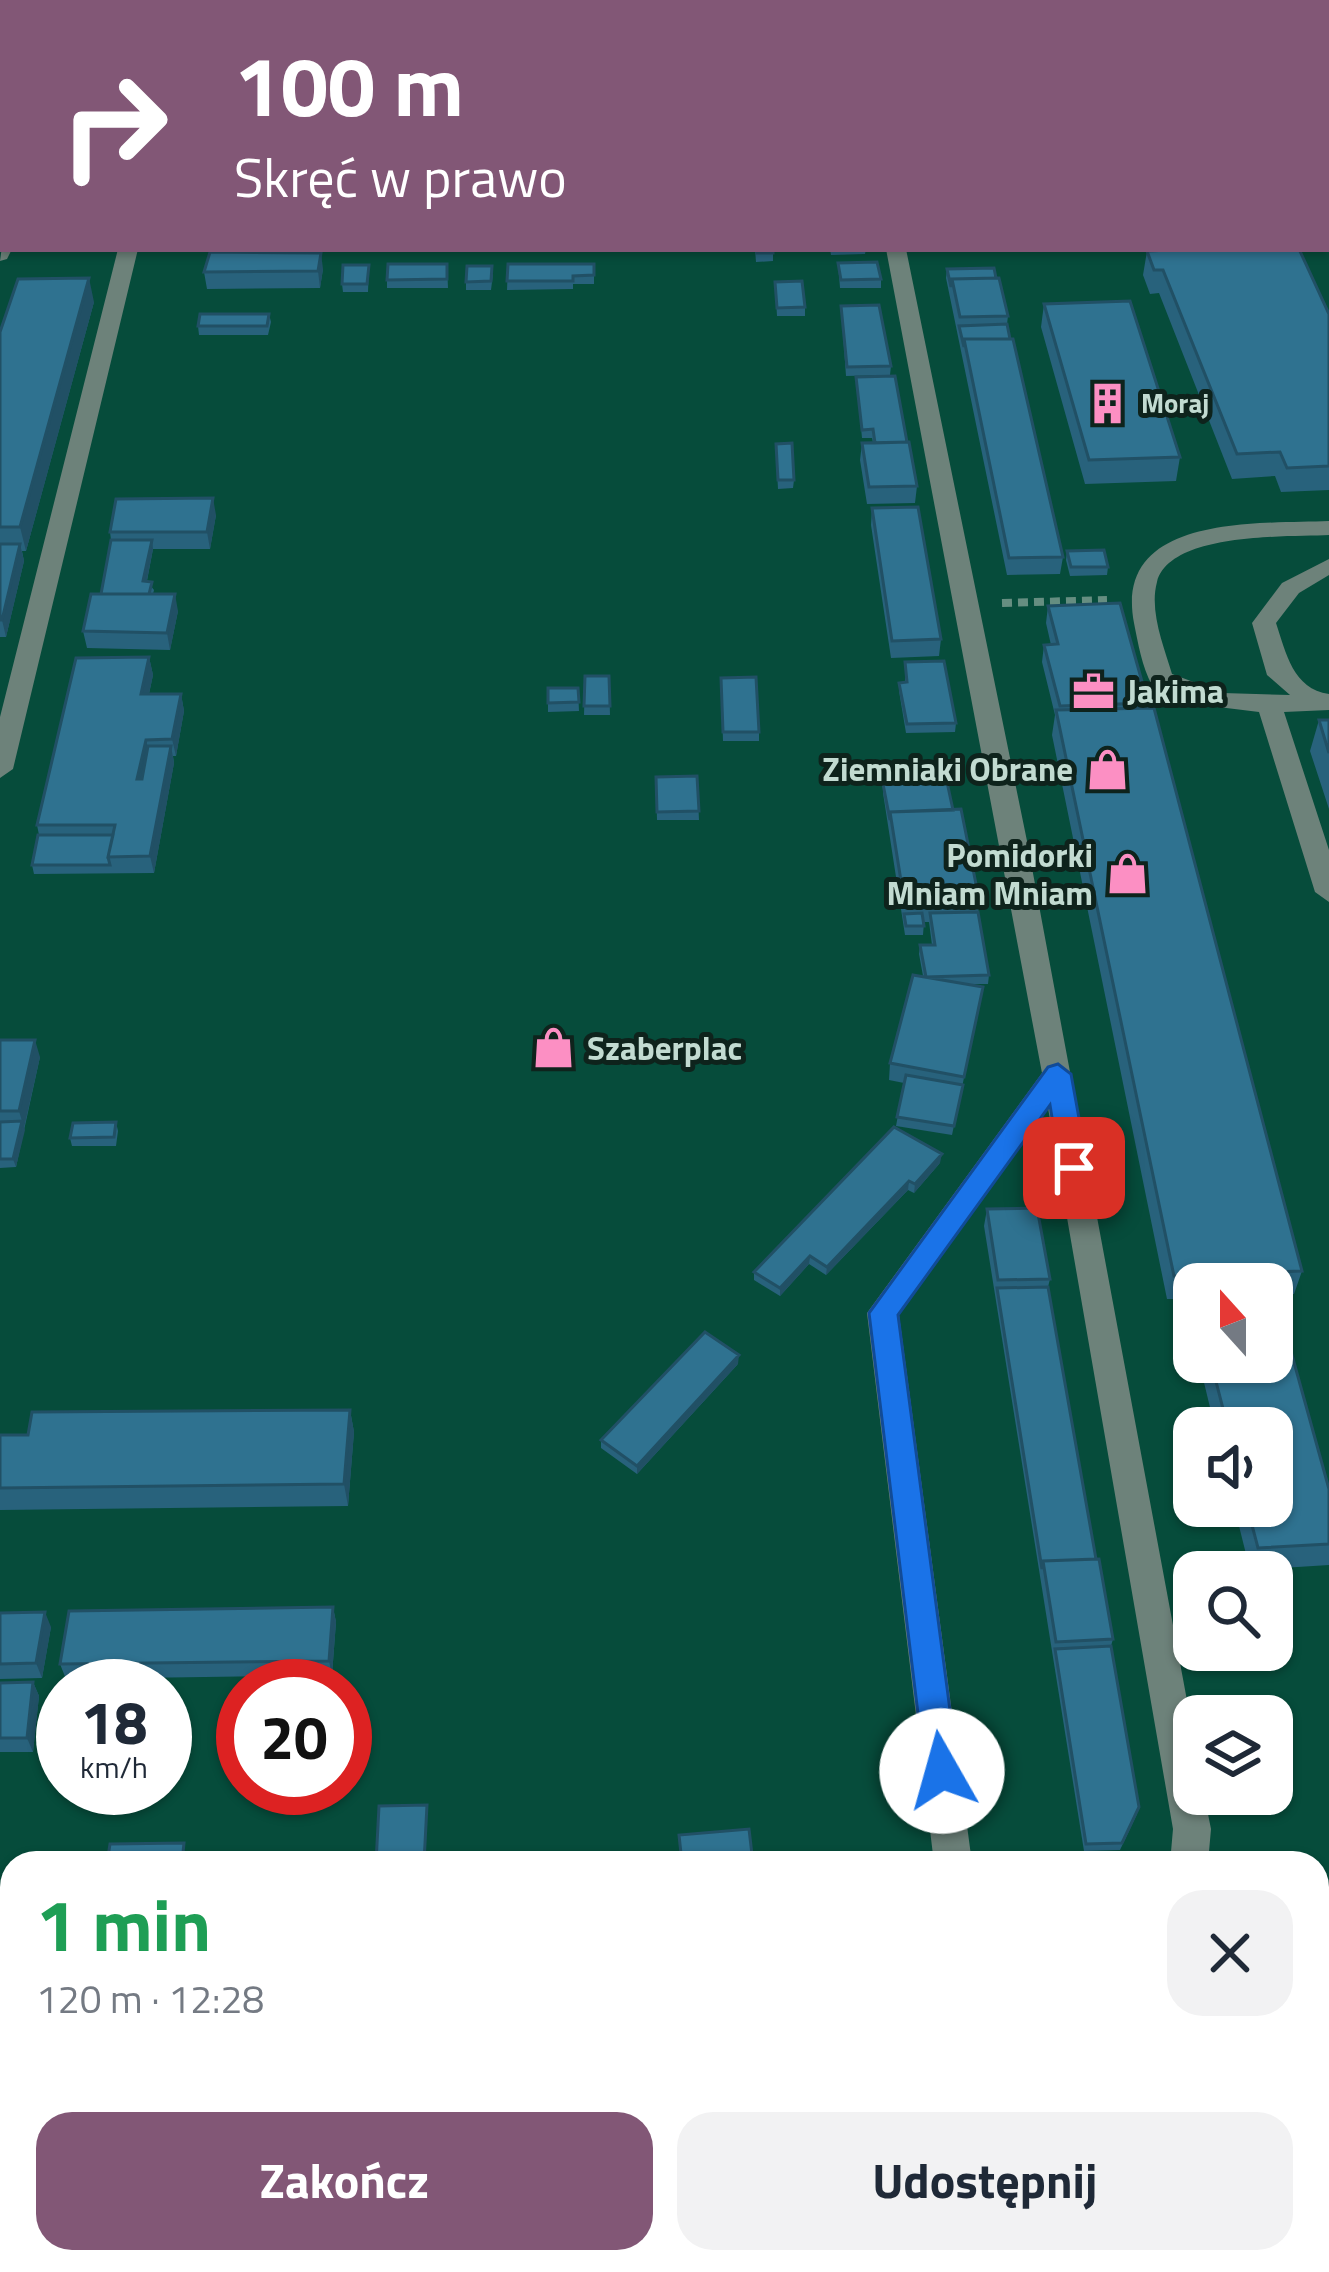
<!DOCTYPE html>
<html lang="pl">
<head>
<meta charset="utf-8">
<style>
  body { margin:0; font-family:"Titillium Web",sans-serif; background:#f2f2f3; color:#1f2937; height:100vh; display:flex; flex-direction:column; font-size:45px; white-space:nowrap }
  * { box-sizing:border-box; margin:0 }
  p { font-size:39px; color:#747a83 }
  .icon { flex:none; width:66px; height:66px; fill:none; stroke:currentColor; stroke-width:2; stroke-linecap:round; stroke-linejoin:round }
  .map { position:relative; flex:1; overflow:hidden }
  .sheet { position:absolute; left:0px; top:1851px; width:1329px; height:423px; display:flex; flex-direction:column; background:#fff; border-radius:36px 36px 0 0; box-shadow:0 3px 9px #0004 }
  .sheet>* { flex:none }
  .hud { position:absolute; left:0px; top:0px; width:1329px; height:252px; box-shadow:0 3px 9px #0004; background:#825776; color:#fff; overflow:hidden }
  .needle { width:78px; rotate:339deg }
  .fabs { position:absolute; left:1173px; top:1263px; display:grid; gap:24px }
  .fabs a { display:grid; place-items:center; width:120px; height:120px; border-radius:24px; background:#fff; box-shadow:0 3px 9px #0004; font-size:60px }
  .speed { position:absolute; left:36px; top:1659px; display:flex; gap:24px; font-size:60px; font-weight:700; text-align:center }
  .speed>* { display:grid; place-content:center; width:156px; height:156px; border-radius:50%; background:#fff; box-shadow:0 3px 9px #0004; line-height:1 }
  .speed small { font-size:30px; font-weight:400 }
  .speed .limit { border:18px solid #d22; background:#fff; color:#111 }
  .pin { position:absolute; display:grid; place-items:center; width:102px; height:102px; color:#fff; margin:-51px; border-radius:24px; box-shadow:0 6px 18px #0006 }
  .me { position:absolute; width:132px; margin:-66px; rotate:353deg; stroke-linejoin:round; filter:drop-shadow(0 0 9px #0008) }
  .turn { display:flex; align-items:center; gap:42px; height:252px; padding:0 36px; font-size:54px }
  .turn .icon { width:156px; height:156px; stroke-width:2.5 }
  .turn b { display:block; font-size:84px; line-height:102px }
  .round { display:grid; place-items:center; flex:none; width:126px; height:126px; border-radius:36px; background:#f2f2f3 }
  .headline { display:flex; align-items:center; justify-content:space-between; height:204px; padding:0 36px }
  h1 { font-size:72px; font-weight:700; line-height:90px; color:#1e9e55 }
  .cta { display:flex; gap:24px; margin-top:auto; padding:24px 36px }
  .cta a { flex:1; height:138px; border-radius:36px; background:#825776; color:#fff; font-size:48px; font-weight:700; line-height:138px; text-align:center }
  .cta a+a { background:#f2f2f3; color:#1f2937 }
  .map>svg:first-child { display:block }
  .built { fill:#064c3b; fill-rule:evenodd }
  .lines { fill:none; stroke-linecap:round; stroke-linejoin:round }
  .path { stroke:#668e81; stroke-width:8; stroke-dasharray:10 6; stroke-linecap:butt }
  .minor { fill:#6d827a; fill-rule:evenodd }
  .wall { fill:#28627c }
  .shaded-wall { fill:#215065 }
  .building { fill:#2f7290; stroke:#215065; stroke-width:3 }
  .route { fill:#1a73e8; stroke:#114b97; stroke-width:3 }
  .labels { text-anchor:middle; stroke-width:10; stroke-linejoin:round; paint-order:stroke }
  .far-poi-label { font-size:27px; font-weight:bold; fill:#c2dbd1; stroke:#0e231c; text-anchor:start }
  .poi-label { font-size:33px; font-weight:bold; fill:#c2dbd1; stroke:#0e231c; text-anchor:start }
</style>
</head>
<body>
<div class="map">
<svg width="1329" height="2272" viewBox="0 0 1329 2272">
  <rect width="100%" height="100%" fill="#0a4132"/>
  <path class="built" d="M0,0H99L3,3V249H1326L1329,156V2272H0ZM1194,1284H1272V1362H1194ZM1194,1428H1272V1506H1194ZM1194,1572H1272V1650H1194ZM63,1686H165V1788H63ZM243,1686H345V1788H243ZM1194,1716H1272V1794H1194ZM12,1863H1317V2262H12Z"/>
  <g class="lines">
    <path class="path" d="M1002,603L1107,600"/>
    <path class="minor" d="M227,0H245V3H227Z
      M841,0H859V3H841Z
      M1326,162H1329V174H1326Z
      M3,239V249H12L7,259L0,261Z
      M118,249H138L13,769L0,778V717Z
      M886,249H906L1027,841L1194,1738V1794H1204L1211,1829L1208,1863H1170L1173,1829L1048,1108L899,1315L972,1863H934L867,1313L1042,1073Z
      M1329,521V535C1287,537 1170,532 1157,582C1149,611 1164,647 1172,674L1223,693L1290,695L1267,675L1252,623L1282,583L1329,559V575L1299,593L1276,623C1286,653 1293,689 1329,694V710L1284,712L1329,850V902L1315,892L1259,712L1202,705L1152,685C1142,667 1138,643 1134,623C1113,514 1257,524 1329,521Z
      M0,2124H12V2164H0Z
      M1329,2147V2187L1317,2188V2148Z
      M733,2262H776L772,2272H729Z
      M1254,2262H1296L1299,2272H1257Z"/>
  </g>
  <path class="wall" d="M1326,170H1329V252L1326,245Z
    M269,249H425L269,250Z
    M755,249H773V261L756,262Z
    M830,249H866L865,254L831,255Z
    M1179,249H1299L1329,314V490L1281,492L1275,476L1232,479L1159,293L1150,294L1143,275L1147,251Z
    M838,263L881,279V288H840Z
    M447,264L448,288H387V280Z
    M508,264H594V284H573V289L507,290Z
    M369,265L368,292H343L342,284Z
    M323,269L320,288L207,289L204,272Z
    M947,269L1008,316L1007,324L1063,557L1060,574L1007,575L946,278Z
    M493,274L491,290H466V282Z
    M775,282L805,307V316H777Z
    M94,302L26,551H22L24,561L6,637H0V332Z
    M1044,304L1180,457L1176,481L1085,484L1041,327Z
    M841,306L891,366L890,375L846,376Z
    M269,314L271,322L268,335H199L198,326Z
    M856,377L907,442L917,486L915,503L867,504L860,460L862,443H873L872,438H862Z
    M776,452L794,480L793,488L778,489Z
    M872,508L941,639L939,656L891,658L871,525Z
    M216,515L210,549H153L147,581L154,590L153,594L178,611L170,650L87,648L83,631L101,594L111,540L110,532Z
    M1067,551L1108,567L1107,575L1070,576L1066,560Z
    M1048,606L1148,703L1147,708L1302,1271L1294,1294L1275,1295L1329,1489V1565L1250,1570L1234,1506H1272V1428H1215L1199,1362H1272L1194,1284V1342L1183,1299H1167L1052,735L1055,715L1042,662L1044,645H1051L1046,623Z
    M149,657L153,675L149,694H181L184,711L176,756H173L174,763L154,873L34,874L32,865L39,835L37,825Z
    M905,662L956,723L955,732L906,733L899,691V683L905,682Z
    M585,676H609L610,715H584Z
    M721,678L759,732V741H723Z
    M548,688H578L579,711L548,712Z
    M1319,720H1329V809L1310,751Z
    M697,776L699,820H657L656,777Z
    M883,784L980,904L978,912L989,975L988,984H969L983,987L952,1135L896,1126L904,1083L889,1080L890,1063L923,976L919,954L920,945H932L929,922H924L923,935H905L883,793Z
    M0,1040L40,1057L16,1167L0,1168Z
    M116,1122L118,1131L116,1146H72L70,1138Z
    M940,1163L914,1193L908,1190L826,1275L809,1264L780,1296L754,1280V1272Z
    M987,1209L1050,1279L1048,1287L1096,1559L1113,1639L1111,1646L1137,1814L1120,1850L1084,1851L984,1226Z
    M738,1364L637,1474L601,1448V1440Z
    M350,1410L354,1432L348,1506L0,1510V1435H28Z
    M333,1607L336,1622L332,1675L66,1679L60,1664Z
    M0,1613L51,1627L42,1678L0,1679Z
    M33,1682L39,1696L33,1752H0V1683Z
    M1317,2251L1329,2272H1311L1309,2262H1317Z
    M537,2262H650L538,2271Z
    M1128,2262H1236L1239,2272H1130Z"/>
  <path class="shaded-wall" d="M321,253L323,269L320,288L318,271Z
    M89,278L94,302L26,551L20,527Z
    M213,498L216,515L210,549L207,532Z
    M152,540L153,549L145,590L143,581Z
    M20,544L24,561L6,637L2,620Z
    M175,594L178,611L170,650L167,633Z
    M149,657L153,675L145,712L141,694Z
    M181,694L184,711L176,756L172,739Z
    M146,740L150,757L141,796L137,779Z
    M171,746L174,763L154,873L150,856Z
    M35,1040L40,1057L24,1128L19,1111Z
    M22,1121L25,1130L16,1167L13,1159Z
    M942,1154L940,1163L914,1193L915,1184Z
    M909,1181L908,1190L826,1275L827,1267Z
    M810,1256L809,1264L780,1296V1288Z
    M739,1355L738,1364L637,1474V1466Z
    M350,1410L354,1432L348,1506L344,1484Z
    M333,1607L336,1622L332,1675L329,1661Z
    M45,1612L51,1627L42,1678L36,1663Z
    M33,1682L39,1696L33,1752L27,1738Z
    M12,2024V2038L0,2041V2027Z"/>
  <path class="building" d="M752,0H822V3H752Z
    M0,138H3V167H0Z
    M1326,170H1329V209L1326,203Z
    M756,249H773V253H757Z
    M1193,249H1299L1329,314V466L1287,468L1280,452L1237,454L1163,270H1154L1147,251Z
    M210,252L321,253L318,271L204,272Z
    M877,262L881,279L841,280L838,263Z
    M388,264H447V279L387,280Z
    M508,264H594V275L573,276V281H507Z
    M343,265H369L367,284H342Z
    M467,266H492L491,281L466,282Z
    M994,268L996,278L952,279L951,287L947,269Z
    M89,278L20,527H0V332L18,279Z
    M999,278L1008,316L960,317L952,279Z
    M802,281L805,307L777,308L775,282Z
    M1130,301L1180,457L1089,460L1044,304Z
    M879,305L891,366L847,367L841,306Z
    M200,314H269L267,326H198Z
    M1007,324L1010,339H964V347L959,326Z
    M964,339H1013L1063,557L1009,558Z
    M895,376L907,442L875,443L873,429L862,430L856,377Z
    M909,442L917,486L869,487L862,443Z
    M792,443L794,480H778L776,444Z
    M213,498L207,532H110L116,499Z
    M918,507L941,639L892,641L872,508Z
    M111,540H152L143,581L152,582L149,594H101Z
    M0,544H20L2,620H0Z
    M1104,550L1108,567H1071L1067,551Z
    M91,594H175L167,633L83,631Z
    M1120,603L1148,703L1060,706L1044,645L1058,644L1048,606Z
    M149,657L141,694H181L172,739L146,740L137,779H142L148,746H171L150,856L108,857L115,825H37L76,658Z
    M944,661L956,723L907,724L899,683L907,682L905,662Z
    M585,676H609L610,706H584Z
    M756,677L759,732H723L721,678Z
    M548,688H578L579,702L548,703Z
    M1154,708L1302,1271L1269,1272L1329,1489V1544L1258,1548L1247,1506H1272V1428H1228L1211,1362H1272V1284H1194V1293L1190,1276H1174L1056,710Z
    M1319,720H1329V753Z
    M697,776L699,811L657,812L656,777Z
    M947,782L953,810L890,812V820L883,784Z
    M961,809L980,904L905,906L890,812Z
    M38,835H113L108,857L110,865H32Z
    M978,912L989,975L926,977L920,945H935L930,913Z
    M922,913L924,926H906L904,914Z
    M913,975L983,987L964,1077L890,1063Z
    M0,1040H35L19,1111H0Z
    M906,1075L963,1085L954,1126L897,1117Z
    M22,1121L13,1159H0V1122Z
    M116,1122L114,1137L70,1138L73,1123Z
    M894,1127L942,1154L915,1184L909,1181L827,1267L810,1256L780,1288L754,1272Z
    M1037,1208L1050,1279L998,1280L987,1209Z
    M1048,1287L1096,1559L1043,1561L1042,1569L997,1288Z
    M705,1332L739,1355L637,1466L601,1440Z
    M350,1410L344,1484L0,1488V1435H28L32,1412Z
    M1099,1559L1113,1639L1056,1642L1043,1561Z
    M333,1607L329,1661L60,1664L69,1611Z
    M45,1612L36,1663L0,1664V1613Z
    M1111,1646L1139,1807L1122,1843L1086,1844L1055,1649Z
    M33,1682L27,1738H0V1683Z
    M427,1805L424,1863H376L379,1806Z
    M749,1829L753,1863H682L679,1835Z
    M184,1843L182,1863H107L110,1844Z
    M12,1942V1964L0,1966V1945Z
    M12,1964V2024L0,2027V1966Z
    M1329,2250V2272H1321L1317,2251Z
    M850,2262H987L989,2272H851Z
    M1135,2262H1236L1239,2272H1138Z"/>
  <path class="route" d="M1058,1064L1071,1074L1088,1168L1084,1176H1065L1060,1168L1050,1105L898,1315L958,1771L953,1782L942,1787L930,1782L925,1771L869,1313L1048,1067Z"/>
  <defs>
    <symbol id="building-bare" viewBox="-9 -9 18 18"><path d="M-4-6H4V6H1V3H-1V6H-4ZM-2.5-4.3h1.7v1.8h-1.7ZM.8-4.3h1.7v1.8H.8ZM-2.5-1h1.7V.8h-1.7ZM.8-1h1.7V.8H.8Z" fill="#fc8fc3" stroke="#0e231c" stroke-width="2.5" paint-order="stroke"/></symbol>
    <symbol id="office-bare" viewBox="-9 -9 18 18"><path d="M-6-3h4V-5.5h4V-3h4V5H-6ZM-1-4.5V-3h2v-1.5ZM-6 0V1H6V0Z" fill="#fc8fc3" stroke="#0e231c" stroke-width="2.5" paint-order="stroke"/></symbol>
    <symbol id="shop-bare" viewBox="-9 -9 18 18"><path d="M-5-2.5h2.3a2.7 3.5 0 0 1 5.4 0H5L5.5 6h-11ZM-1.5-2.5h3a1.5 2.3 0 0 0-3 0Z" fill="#fc8fc3" stroke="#0e231c" stroke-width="2.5" paint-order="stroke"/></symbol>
  </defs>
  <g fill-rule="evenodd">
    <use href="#building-bare" x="1078" y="374" width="59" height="59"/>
    <use href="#office-bare" x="1064" y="662" width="59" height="59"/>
    <use href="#shop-bare" x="1078" y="740" width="59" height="59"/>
    <use href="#shop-bare" x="1098" y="844" width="59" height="59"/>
    <use href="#shop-bare" x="524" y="1018" width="59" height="59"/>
  </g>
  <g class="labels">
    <g class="far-poi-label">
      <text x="1141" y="413">Moraj</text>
    </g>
    <g class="poi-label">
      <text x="1127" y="703">Jakima</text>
      <text x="1073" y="781" text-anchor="end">Ziemniaki Obrane</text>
      <text x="1093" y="867" text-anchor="end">Pomidorki<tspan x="1093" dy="38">Mniam Mniam</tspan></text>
      <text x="587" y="1060">Szaberplac</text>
    </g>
  </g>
</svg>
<div class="fabs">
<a><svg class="needle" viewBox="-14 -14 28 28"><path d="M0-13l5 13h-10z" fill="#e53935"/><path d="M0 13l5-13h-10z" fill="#747a83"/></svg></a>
<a><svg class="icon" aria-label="sound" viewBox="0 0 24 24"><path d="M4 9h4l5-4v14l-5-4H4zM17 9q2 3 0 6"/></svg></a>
<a><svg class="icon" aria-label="search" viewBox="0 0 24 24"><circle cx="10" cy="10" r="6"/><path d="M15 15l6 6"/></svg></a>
<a><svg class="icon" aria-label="layers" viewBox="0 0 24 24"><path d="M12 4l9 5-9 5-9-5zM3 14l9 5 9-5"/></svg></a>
</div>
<div class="speed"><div>18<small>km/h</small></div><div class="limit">20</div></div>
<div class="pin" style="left:1074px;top:1168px;background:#d93025"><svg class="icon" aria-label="arrive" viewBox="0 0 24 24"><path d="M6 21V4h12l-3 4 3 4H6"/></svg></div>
<svg class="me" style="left:942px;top:1771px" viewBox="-20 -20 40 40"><circle r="19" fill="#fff"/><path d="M0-13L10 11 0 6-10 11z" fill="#1a73e8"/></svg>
<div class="hud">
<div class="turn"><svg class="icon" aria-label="right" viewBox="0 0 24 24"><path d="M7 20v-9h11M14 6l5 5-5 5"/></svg><div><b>100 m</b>Skręć w prawo</div></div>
</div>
<section class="sheet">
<div class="headline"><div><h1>1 min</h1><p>120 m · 12:28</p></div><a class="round"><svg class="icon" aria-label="close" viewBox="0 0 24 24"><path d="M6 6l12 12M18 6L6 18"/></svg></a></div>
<div class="cta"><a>Zakończ</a><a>Udostępnij</a></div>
</section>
</div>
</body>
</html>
